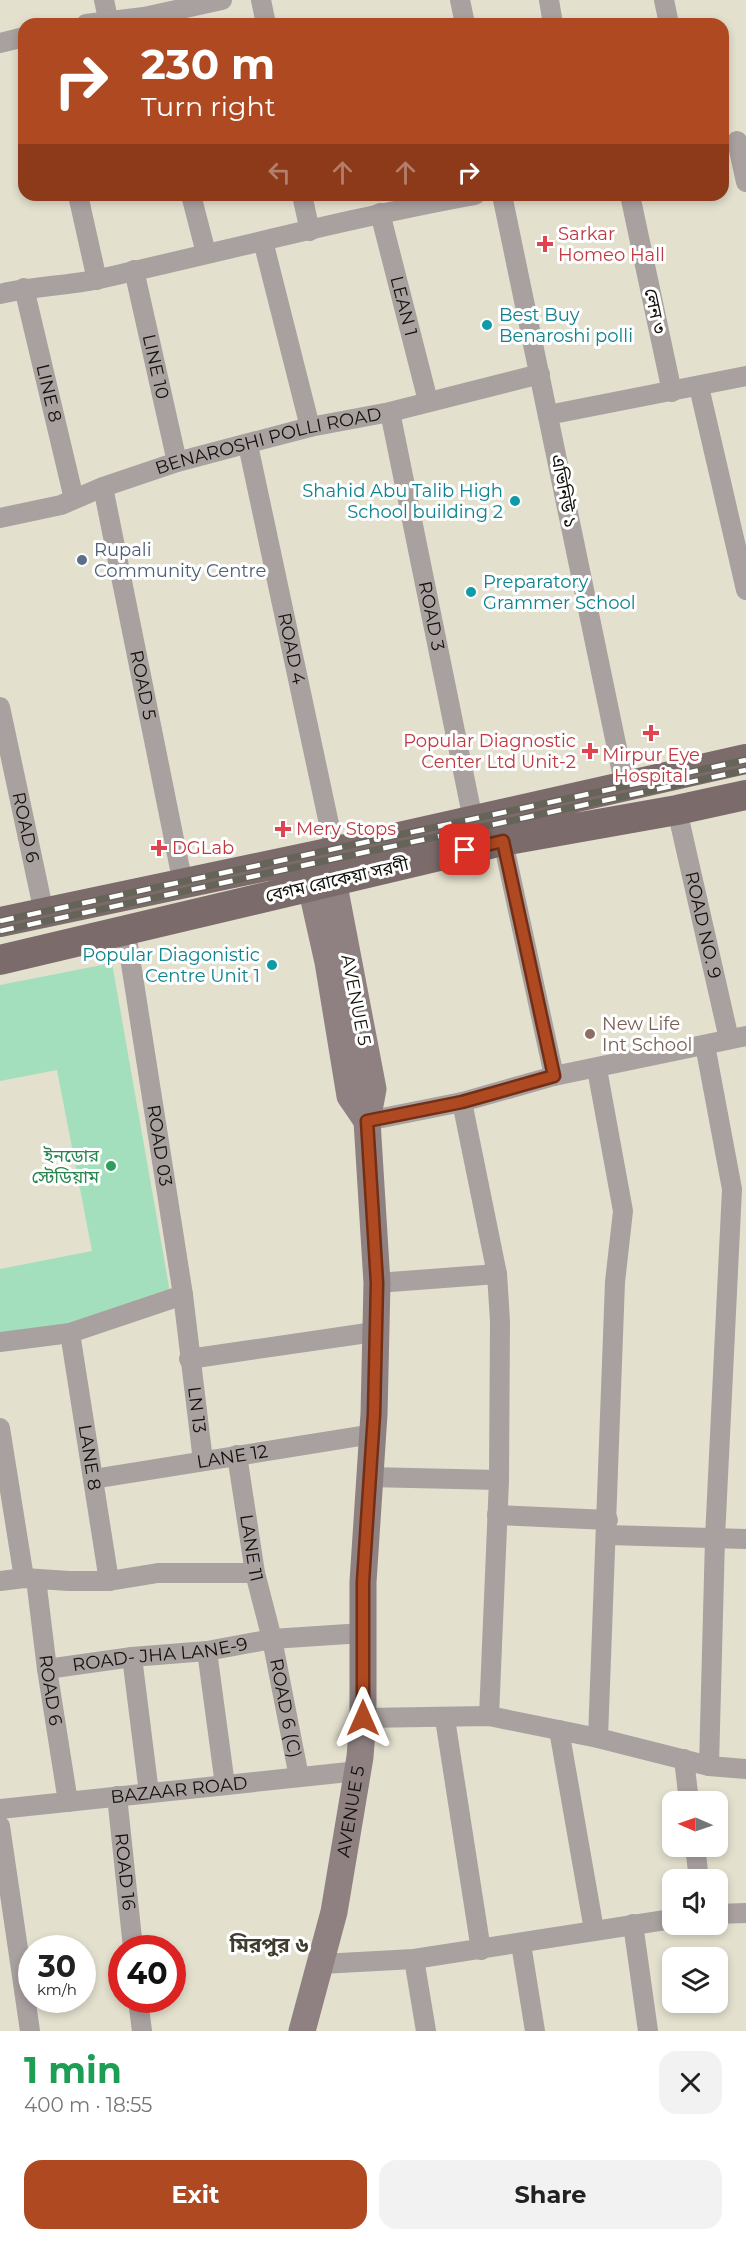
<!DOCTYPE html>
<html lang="en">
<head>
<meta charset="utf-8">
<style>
  body { margin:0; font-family:Montserrat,"Noto Sans Bengali",sans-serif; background:#f2f2f2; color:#222; height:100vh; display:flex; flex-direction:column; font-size:22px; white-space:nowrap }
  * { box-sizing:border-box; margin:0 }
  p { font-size:20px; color:#767676 }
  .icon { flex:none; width:33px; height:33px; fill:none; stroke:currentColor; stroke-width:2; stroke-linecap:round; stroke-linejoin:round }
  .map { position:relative; height:2031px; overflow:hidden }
  .sheet { display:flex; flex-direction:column; background:#fff; flex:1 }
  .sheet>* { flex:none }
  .hud { position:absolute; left:18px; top:18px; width:711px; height:183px; border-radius:18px; box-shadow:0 3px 9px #0003; background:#af4921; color:#fff; overflow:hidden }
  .needle { width:39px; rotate:272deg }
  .fabs { position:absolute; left:662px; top:1791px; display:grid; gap:12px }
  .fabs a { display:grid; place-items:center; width:66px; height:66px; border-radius:12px; background:#fff; box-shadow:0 3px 9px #0003; font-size:30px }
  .speed { position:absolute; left:18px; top:1935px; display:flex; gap:12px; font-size:30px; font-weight:700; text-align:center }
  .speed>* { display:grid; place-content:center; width:78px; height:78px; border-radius:50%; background:#fff; box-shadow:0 3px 9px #0003; line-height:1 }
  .speed small { font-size:15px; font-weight:400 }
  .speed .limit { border:9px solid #d22; background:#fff; color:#111 }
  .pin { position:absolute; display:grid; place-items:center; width:51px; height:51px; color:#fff; margin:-26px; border-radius:12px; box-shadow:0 3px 9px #0006 }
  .me { position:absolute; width:66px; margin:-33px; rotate:0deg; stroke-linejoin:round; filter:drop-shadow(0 0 4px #0008) }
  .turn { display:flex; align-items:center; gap:21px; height:126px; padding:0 24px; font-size:27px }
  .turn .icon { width:78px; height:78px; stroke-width:2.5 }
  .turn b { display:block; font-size:42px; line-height:51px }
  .lanes { display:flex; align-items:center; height:57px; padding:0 24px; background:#0003; justify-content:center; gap:30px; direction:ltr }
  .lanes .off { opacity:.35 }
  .round { display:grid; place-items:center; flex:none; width:63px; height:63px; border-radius:18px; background:#f2f2f2 }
  .overview { display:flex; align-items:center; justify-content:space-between; height:102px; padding:0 24px }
  h1 { font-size:36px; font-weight:700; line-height:45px; color:#1e9e55 }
  .primary-button { display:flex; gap:12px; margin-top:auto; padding:12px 24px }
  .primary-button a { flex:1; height:69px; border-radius:18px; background:#af4921; color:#fff; font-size:24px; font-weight:700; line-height:69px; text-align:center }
  .primary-button a+a { background:#f2f2f2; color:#222 }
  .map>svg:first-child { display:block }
  .green { fill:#a4dfbd }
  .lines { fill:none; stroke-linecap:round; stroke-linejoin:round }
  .street { stroke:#a9a0a0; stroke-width:20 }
  .secondary { stroke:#8f8181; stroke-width:27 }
  .primary { stroke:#7c6b6b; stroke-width:30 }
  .rail-casing { stroke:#666459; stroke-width:7 }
  .rail { stroke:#fff; stroke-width:4.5; stroke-dasharray:14; stroke-linecap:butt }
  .route-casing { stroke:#722f15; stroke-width:15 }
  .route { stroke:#af4921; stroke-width:10 }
  .health-dot { fill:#e0444e; stroke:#fff; stroke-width:2 }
  .culture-dot { fill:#0f9aa8; stroke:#fff; stroke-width:2 }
  .service-dot { fill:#5c6f8a; stroke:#fff; stroke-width:2 }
  .education-dot { fill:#8d6e63; stroke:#fff; stroke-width:2 }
  .leisure-dot { fill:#2e9e5b; stroke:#fff; stroke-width:2 }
  .labels { text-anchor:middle; stroke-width:6; stroke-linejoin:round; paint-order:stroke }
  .health-label { font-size:18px; fill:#be3a42; stroke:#fff; text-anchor:start }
  .street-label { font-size:18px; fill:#12110b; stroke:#fff }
  .culture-label { font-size:18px; fill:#0d838f; stroke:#fff; text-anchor:start }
  .service-label { font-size:18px; fill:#4e5e75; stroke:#fff; text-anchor:start }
  .education-label { font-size:18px; fill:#785e54; stroke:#fff; text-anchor:start }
  .leisure-label { font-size:18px; fill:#27864d; stroke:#fff; text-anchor:end }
  .quarter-label { font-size:21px; font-weight:bold; fill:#403d2e; stroke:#fff }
</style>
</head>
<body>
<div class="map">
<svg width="746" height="2031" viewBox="0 0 746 2031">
  <rect width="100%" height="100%" fill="#e3e0ce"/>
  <path class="green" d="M112,963L172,1304L31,1331L0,1333V1269L92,1251L57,1070L0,1081V985Z"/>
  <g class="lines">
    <g class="street">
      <path d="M104,0L108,19"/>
      <path d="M261,0L266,24"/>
      <path d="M460,0L465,24"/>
      <path d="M549,0L553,24"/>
      <path d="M664,0L669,24"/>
      <path d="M86,24L144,17L222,0"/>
      <path d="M0,43L24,37"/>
      <path d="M737,141L746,182"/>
      <path d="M78,195L97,280"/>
      <path d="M191,195L206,253"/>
      <path d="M302,195L310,231"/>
      <path d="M502,195L625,787"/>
      <path d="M630,195L672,392"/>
      <path id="s1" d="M380,213L428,401"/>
      <path d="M263,241L310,427"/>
      <path id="s2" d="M134,270L177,462"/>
      <path id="s3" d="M24,288L74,499"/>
      <path d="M0,294C33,286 67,286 99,279C225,251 349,218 475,195"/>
      <path d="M699,387L746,590"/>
      <path id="s4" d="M390,412L473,820"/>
      <path d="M548,415L746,376"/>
      <path id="s5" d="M248,445L335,852"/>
      <path id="s6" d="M103,487L183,884"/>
      <path id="s7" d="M0,518L61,505L103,487L177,462L310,427L390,412L540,374"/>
      <path id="s8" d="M0,707L44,913"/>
      <path id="s9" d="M677,810L729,1039"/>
      <path d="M503,841L554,1076"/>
      <path id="s10" d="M126,932L183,1295L203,1461"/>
      <path d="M705,1045L732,1189L715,1538L709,1766"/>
      <path d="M597,1069L623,1211L615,1282L598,1738"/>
      <path d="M462,1102L497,1274L500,1321L499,1480L489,1716"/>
      <path d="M367,1121L462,1102L554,1076L746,1036"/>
      <path d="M377,1283L497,1274"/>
      <path id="s11" d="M70,1333L109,1581"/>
      <path d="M0,1342L70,1333L183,1295"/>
      <path d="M189,1359L374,1332"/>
      <path d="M0,1428L24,1578"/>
      <path id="s12" d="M237,1455L255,1573L272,1639L299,1777"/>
      <path d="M368,1477L499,1480"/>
      <path id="s13" d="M93,1479L373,1434"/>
      <path d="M497,1515L608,1520"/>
      <path d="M608,1535L746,1539"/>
      <path id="s14" d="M36,1579L47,1669L68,1802"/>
      <path d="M0,1581L24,1578L69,1581H109L158,1573H255"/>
      <path d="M207,1651L225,1785"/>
      <path d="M132,1657L149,1793"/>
      <path id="s15" d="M47,1669L132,1657L207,1651L272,1639L363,1633"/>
      <path d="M363,1718L489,1716L598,1738L709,1766L746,1769"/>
      <path d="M445,1719L481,1950"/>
      <path d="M559,1730L594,1930"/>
      <path d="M684,1759L689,1802"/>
      <path id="s16" d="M117,1796L133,1948"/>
      <path id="s17" d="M0,1809L358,1771"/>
      <path d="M0,1826L30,2031"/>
      <path d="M695,1846L699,1880"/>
      <path d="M717,1914L746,1913"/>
      <path d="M633,1924L648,2031"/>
      <path d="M521,1944L535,2031"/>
      <path d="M414,1959L426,2031"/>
      <path d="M321,1964L414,1959L672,1919"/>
      <path d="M138,2000L142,2031"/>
    </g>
    <g class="secondary">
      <path d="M306,864L328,962L350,1096L367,1121"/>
      <path id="s18" d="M302,2031L334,1912L360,1757L363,1718V1582L374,1414L377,1283L367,1121L373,1089L329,859"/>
    </g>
    <path class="primary" d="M0,922L328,853L746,759
      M0,960L503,841L677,810L746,795"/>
    <defs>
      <path id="rail" d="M0,921L746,760
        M0,931L746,770"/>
    </defs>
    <use href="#rail" class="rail-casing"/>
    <use href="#rail" class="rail"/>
  </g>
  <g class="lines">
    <defs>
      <path id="route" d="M363,1718V1582L374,1414L377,1283L367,1121L462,1102L554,1076L503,841L465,850"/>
    </defs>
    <use href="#route" class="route-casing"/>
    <use href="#route" class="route"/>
  </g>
  <g class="health-dot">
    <path d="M542 235h6v6h6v6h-6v6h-6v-6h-6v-6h6z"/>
    <path d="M648 724h6v6h6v6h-6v6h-6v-6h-6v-6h6z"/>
    <path d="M587 742h6v6h6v6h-6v6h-6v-6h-6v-6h6z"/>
    <path d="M280 820h6v6h6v6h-6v6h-6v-6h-6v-6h6z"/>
    <path d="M156 839h6v6h6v6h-6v6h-6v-6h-6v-6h6z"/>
  </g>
  <g class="culture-dot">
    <circle cx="487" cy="325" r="6"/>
    <circle cx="515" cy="501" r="6"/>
    <circle cx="471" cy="592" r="6"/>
    <circle cx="272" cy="965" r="6"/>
  </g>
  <circle class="service-dot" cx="82" cy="560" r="6"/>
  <circle class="education-dot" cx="590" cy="1034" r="6"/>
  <circle class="leisure-dot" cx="111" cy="1166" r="6"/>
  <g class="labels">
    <g class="health-label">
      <text x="558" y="240">Sarkar<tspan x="558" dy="21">Homeo Hall</tspan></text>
      <text x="576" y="747" text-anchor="end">Popular Diagnostic<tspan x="576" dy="21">Center Ltd Unit-2</tspan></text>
      <text x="651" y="761" text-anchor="middle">Mirpur Eye<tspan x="651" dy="21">Hospital</tspan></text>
      <text x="296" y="835">Mery Stops</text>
      <text x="172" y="854">DGLab</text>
    </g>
    <g class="street-label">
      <text dy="6" stroke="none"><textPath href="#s1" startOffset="96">LEAN 1</textPath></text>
      <text transform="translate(655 311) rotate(78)" y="6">লেন ৩</text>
      <text dy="6" stroke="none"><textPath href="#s2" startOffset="99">LINE 10</textPath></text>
      <text dy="6" stroke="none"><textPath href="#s3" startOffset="108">LINE 8</textPath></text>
      <text dy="6" stroke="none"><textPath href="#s7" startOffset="280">BENAROSHI POLLI ROAD</textPath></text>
      <text transform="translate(564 491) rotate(79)" y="6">এভিনিউ ১</text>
      <text dy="6" stroke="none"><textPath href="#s4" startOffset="208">ROAD 3</textPath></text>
      <text dy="6" stroke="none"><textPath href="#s5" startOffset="208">ROAD 4</textPath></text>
      <text dy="6" stroke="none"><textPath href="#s6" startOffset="202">ROAD 5</textPath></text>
      <text dy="6" stroke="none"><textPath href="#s8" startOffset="123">ROAD 6</textPath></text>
      <text transform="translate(337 880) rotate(-13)" y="6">বেগম রোকেয়া সরণী</text>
      <text dy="6" stroke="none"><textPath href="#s9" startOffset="118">ROAD NO. 9</textPath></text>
      <text transform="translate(356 1000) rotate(79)" y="6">AVENUE 5</text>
      <text dy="6" stroke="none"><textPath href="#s10" startOffset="216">ROAD 03</textPath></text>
      <text dy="6" stroke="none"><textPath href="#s10" startOffset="483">LN 13</textPath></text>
      <text dy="6" stroke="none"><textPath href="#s13" startOffset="141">LANE 12</textPath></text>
      <text dy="6" stroke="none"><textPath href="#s11" startOffset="126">LANE 8</textPath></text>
      <text dy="6" stroke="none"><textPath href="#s12" startOffset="94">LANE 11</textPath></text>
      <text dy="6" stroke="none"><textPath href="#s15" startOffset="114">ROAD- JHA LANE-9</textPath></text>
      <text dy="6" stroke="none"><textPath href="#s14" startOffset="112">ROAD 6</textPath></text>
      <text dy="6" stroke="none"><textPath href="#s12" startOffset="258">ROAD 6 (C)</textPath></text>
      <text dy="6" stroke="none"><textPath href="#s17" startOffset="180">BAZAAR ROAD</textPath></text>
      <text dy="6" stroke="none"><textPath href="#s18" startOffset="225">AVENUE 5</textPath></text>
      <text dy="6" stroke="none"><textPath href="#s16" startOffset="76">ROAD 16</textPath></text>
    </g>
    <g class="culture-label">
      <text x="499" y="321">Best Buy<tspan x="499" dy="21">Benaroshi polli</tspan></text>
      <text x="503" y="497" text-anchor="end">Shahid Abu Talib High<tspan x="503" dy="21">School building 2</tspan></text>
      <text x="483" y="588">Preparatory<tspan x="483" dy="21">Grammer School</tspan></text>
      <text x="260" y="961" text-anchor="end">Popular Diagonistic<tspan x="260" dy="21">Centre Unit 1</tspan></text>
    </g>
    <g class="service-label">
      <text x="94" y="556">Rupali<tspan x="94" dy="21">Community Centre</tspan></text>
    </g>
    <g class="education-label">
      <text x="602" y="1030">New Life<tspan x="602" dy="21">Int School</tspan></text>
    </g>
    <g class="leisure-label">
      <text x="99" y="1162">ইনডোর<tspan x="99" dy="21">স্টেডিয়াম</tspan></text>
    </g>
    <g class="quarter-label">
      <text x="269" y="1952">মিরপুর ৬</text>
    </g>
  </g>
</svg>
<div class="fabs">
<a><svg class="needle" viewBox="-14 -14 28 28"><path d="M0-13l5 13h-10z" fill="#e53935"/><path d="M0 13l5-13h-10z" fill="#767676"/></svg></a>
<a><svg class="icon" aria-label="sound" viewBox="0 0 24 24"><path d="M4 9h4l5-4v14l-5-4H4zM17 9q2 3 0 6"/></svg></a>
<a><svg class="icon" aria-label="layers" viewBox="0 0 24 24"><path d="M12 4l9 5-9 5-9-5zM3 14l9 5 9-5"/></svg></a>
</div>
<div class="speed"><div>30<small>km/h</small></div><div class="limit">40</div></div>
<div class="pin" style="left:465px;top:850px;background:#d93025"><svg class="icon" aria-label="arrive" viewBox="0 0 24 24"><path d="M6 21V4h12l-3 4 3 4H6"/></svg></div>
<svg class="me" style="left:363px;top:1718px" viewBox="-20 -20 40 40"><path d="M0-17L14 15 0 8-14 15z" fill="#af4921" stroke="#fff" stroke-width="4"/></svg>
<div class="hud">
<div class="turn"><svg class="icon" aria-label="right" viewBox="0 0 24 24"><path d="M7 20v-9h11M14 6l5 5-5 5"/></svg><div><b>230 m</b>Turn right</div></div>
<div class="lanes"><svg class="icon off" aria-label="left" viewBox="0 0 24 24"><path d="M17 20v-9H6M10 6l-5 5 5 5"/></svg><svg class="icon off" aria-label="ahead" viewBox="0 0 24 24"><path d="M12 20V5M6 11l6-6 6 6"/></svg><svg class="icon off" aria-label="ahead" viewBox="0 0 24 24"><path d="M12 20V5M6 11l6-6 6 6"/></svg><svg class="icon" aria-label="right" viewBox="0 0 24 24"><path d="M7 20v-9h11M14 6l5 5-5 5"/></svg></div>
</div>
</div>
<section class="sheet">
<div class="overview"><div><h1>1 min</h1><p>400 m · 18:55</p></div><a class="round"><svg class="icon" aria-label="close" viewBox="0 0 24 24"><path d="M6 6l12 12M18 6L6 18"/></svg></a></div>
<div class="primary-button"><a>Exit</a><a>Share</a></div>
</section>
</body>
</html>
